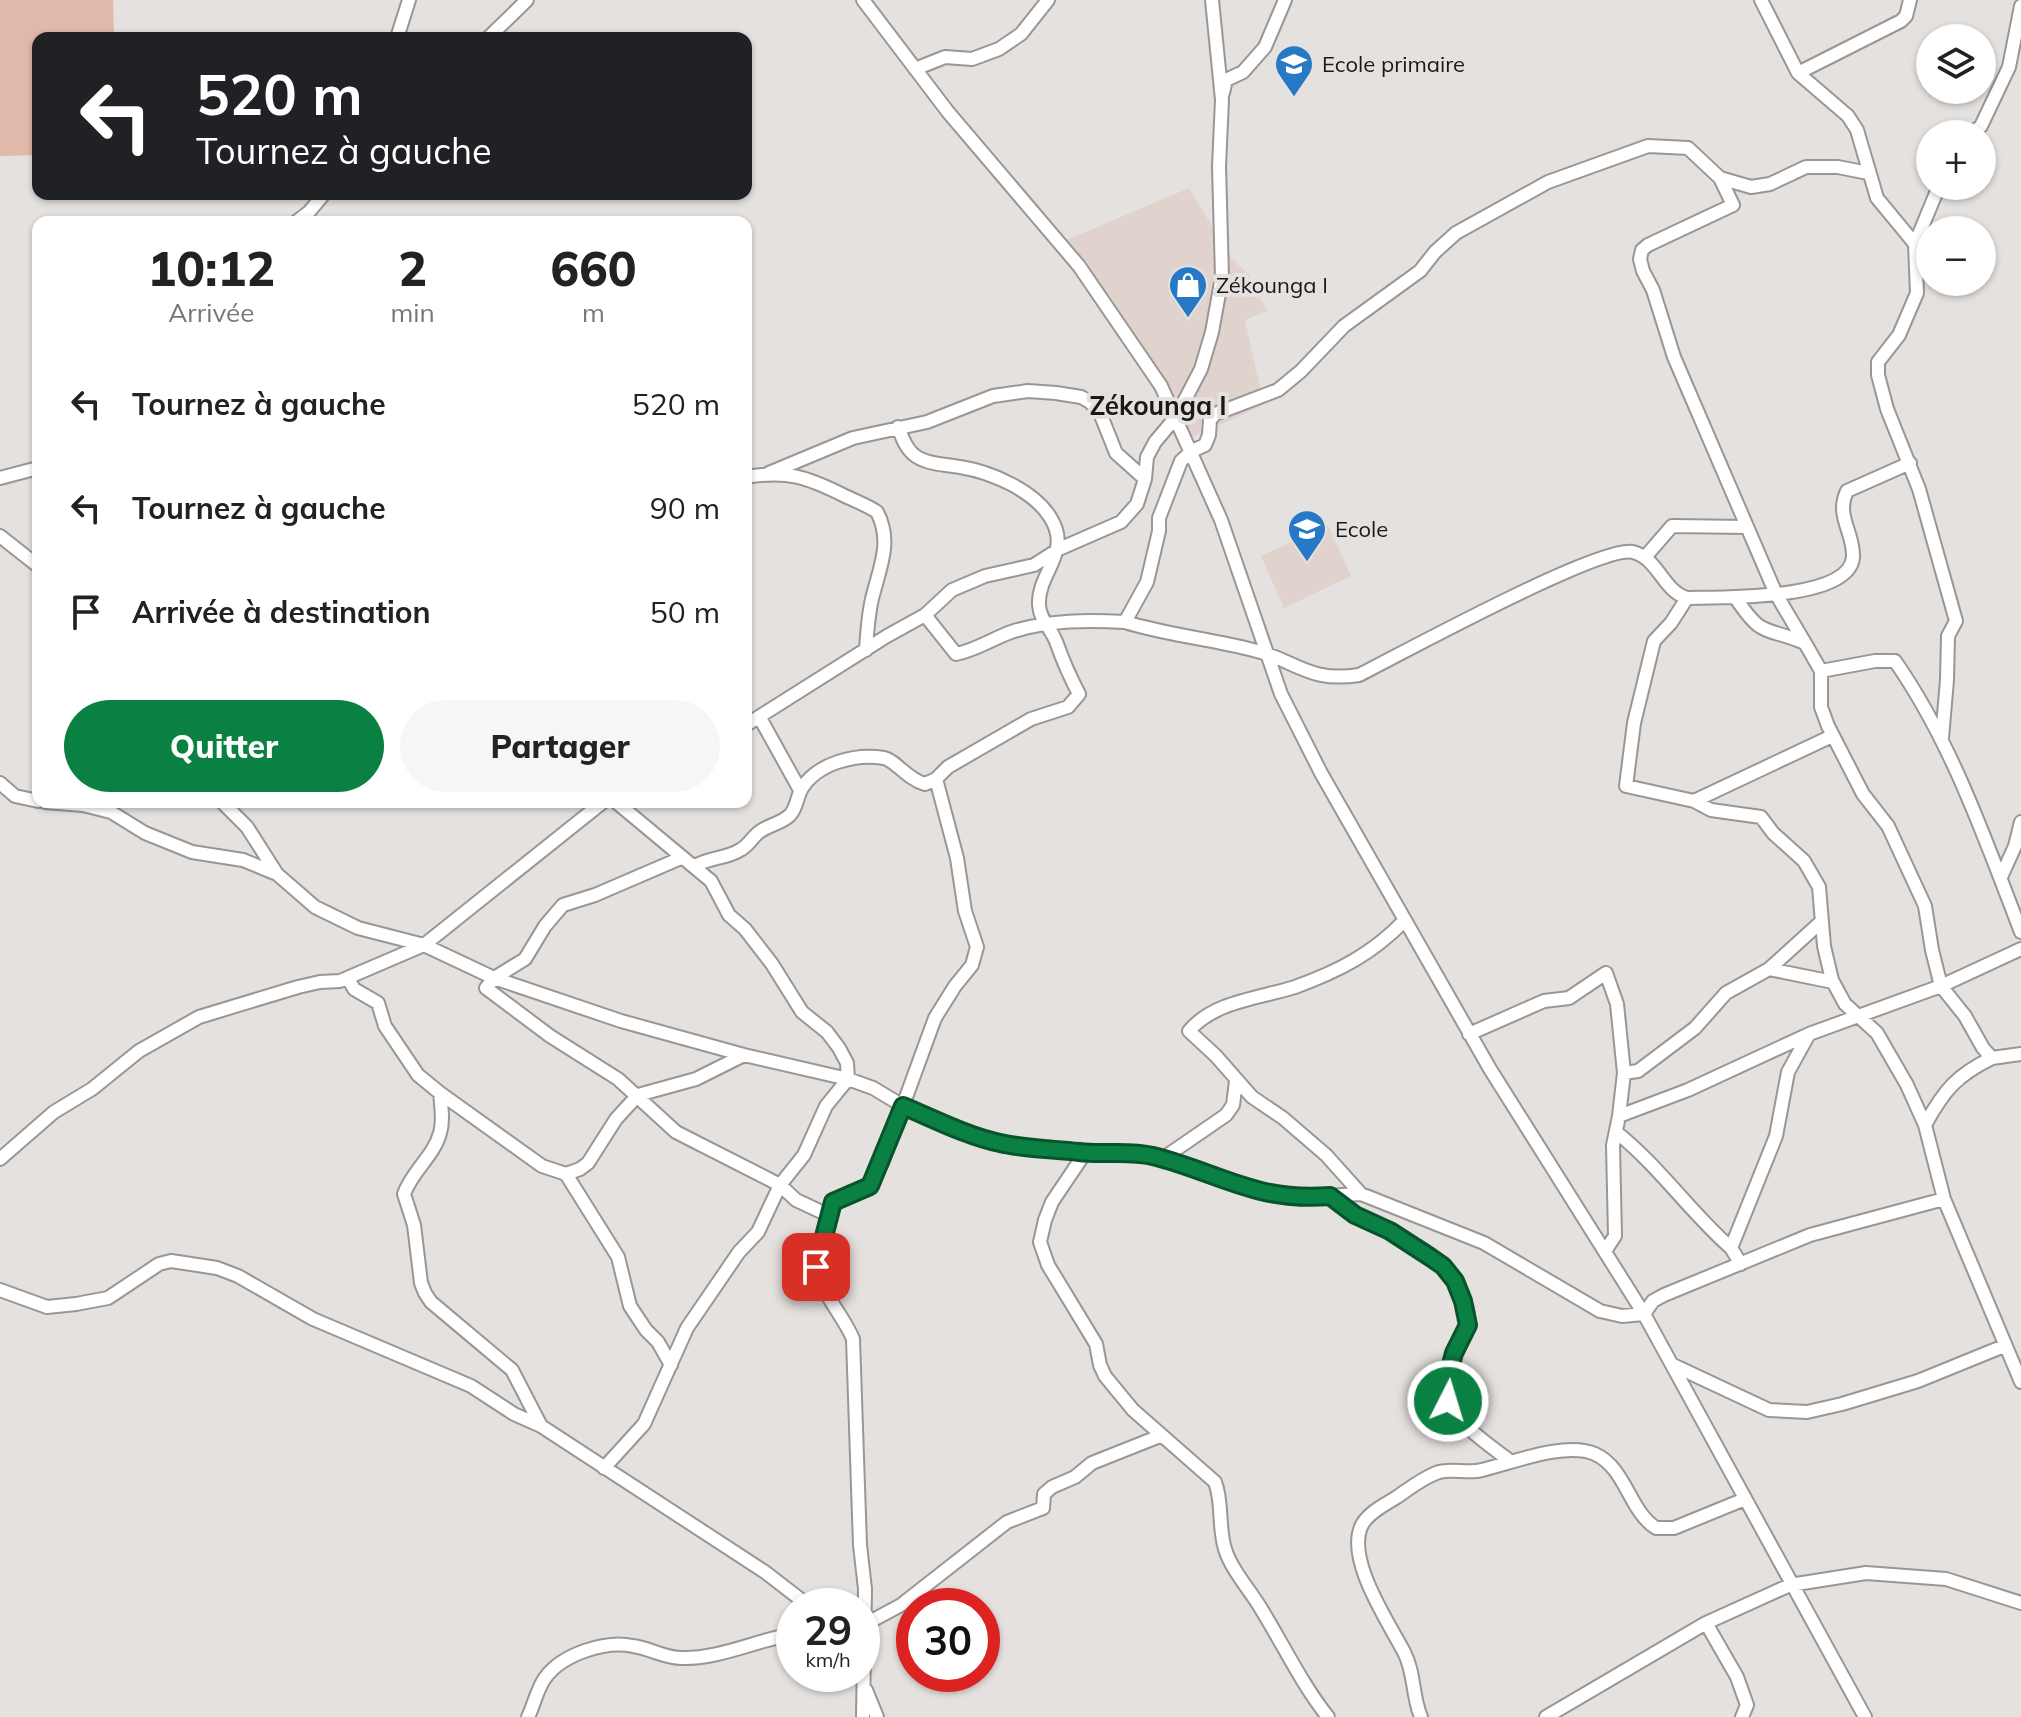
<!DOCTYPE html>
<html lang="fr">
<head>
<meta charset="utf-8">
<style>
  body { margin:0; font-family:Mulish,sans-serif; background:#f6f6f6; color:#222; height:100vh; display:flex; flex-direction:column; font-size:30px; white-space:nowrap }
  * { box-sizing:border-box; margin:0 }
  p { font-size:26px; color:#767676 }
  .icon { flex:none; width:44px; height:44px; fill:none; stroke:currentColor; stroke-width:2; stroke-linecap:round; stroke-linejoin:round }
  .map { position:relative; flex:1; overflow:hidden }
  .panel { position:absolute; left:32px; top:216px; width:720px; height:592px; display:flex; flex-direction:column; background:#fff; border-radius:16px; box-shadow:0 2px 6px #0004 }
  .panel>* { flex:none }
  .top-card { position:absolute; left:32px; top:32px; width:720px; height:168px; border-radius:16px; box-shadow:0 2px 6px #0004; background:#202124; color:#fff; overflow:hidden }
  .buttons { position:absolute; left:1916px; top:24px; display:grid; gap:16px }
  .buttons a { display:grid; place-items:center; width:80px; height:80px; border-radius:50%; background:#fff; box-shadow:0 2px 6px #0004; font-size:40px }
  .speed { position:absolute; left:776px; top:1588px; display:flex; gap:16px; font-size:40px; font-weight:700; text-align:center }
  .speed>* { display:grid; place-content:center; width:104px; height:104px; border-radius:50%; background:#fff; box-shadow:0 2px 6px #0004; line-height:1 }
  .speed small { font-size:20px; font-weight:400 }
  .speed .limit { border:12px solid #d22; background:#fff; color:#111 }
  .pin { position:absolute; display:grid; place-items:center; width:68px; height:68px; color:#fff; margin:-34px; border-radius:16px; box-shadow:0 4px 12px #0006 }
  .me { position:absolute; width:88px; margin:-44px; rotate:5deg; stroke-linejoin:round; filter:drop-shadow(0 0 6px #0008) }
  .turn { display:flex; align-items:center; gap:28px; height:168px; padding:0 32px; font-size:36px }
  .turn .icon { width:104px; height:104px; stroke-width:2.5 }
  .turn b { display:block; font-size:56px; line-height:68px }
  .eta { display:flex; justify-content:space-evenly; align-items:center; height:136px; text-align:center }
  .eta b { font-size:48px; font-weight:800; line-height:56px }
  .primary-button { display:flex; gap:16px; margin-top:auto; padding:16px 32px }
  .primary-button a { flex:1; height:92px; border-radius:48px; background:#0b8043; color:#fff; font-size:32px; font-weight:800; line-height:92px; text-align:center }
  .primary-button a+a { background:#f6f6f6; color:#222 }
  ul { padding:0; list-style:none }
  li { display:flex; align-items:center; gap:24px; height:104px; padding:0 32px }
  li div { flex:1 }
  li b { display:block; font-size:30px }
  li em { font-style:normal }
  .map>svg:first-child { display:block }
  .built { fill:#e0d3ce }
  .green { fill:#e0b9ab }
  .lines { fill:none; stroke-linecap:round; stroke-linejoin:round }
  .minor-casing { stroke:#9a9694; stroke-width:16 }
  .minor { stroke:#fff; stroke-width:12 }
  .route-casing { stroke:#07532c; stroke-width:20 }
  .route { stroke:#0b8043; stroke-width:14 }
  .labels { text-anchor:middle; stroke-width:8; stroke-linejoin:round; paint-order:stroke }
  .poi-label { font-size:22px; fill:#1a1918; stroke:#e5e1df; text-anchor:start }
  .quarter-label { font-size:26px; font-weight:bold; fill:#1a1918; stroke:#e5e1df }
</style>
</head>
<body>
<div class="map">
<svg width="2021" height="1717" viewBox="0 0 2021 1717">
  <rect width="100%" height="100%" fill="#e5e1df"/>
  <path class="built" d="M1189,188L1232,259L1249,275L1267,311L1245,320L1264,405L1186,440L1176,417L1060,243Z
    M1328,525L1351,576L1284,608L1261,556Z"/>
  <path class="green" d="M0,0H113L114,38H38V155L0,156Z"/>
  <g class="lines">
    <defs>
      <path id="minor" d="M863,0L948,112L1079,266L1161,386L1221,520L1281,694L1321,773L1490,1069L1644,1314L1865,1717
        M1761,0L1798,73L1848,116L1857,130L1877,198L1915,244L1917,293L1899,335L1878,362V375L1887,409L1919,489L1956,621L1948,636L1947,680L1942,738
        M397,38L409,0
        M488,38L527,0
        M915,69L945,57L972,59L999,49L1021,34L1048,0
        M1798,73L1901,21L1906,16L1910,0
        M1223,93L1226,80L1243,72L1265,47L1285,0
        M1971,134L1981,126L2009,67L2021,6
        M1720,178L1733,205L1648,245L1642,250L1640,259L1643,271L1653,290L1674,357L1776,594L1805,643
        M296,222L309,212L324,194
        M1915,244L1939,186
        M769,473L853,438L927,422L993,396L1028,391L1056,393L1081,397L1090,402L1100,413L1116,453L1145,479
        M746,477C787,470 807,477 843,495C855,501 867,505 877,512C893,542 879,569 872,599C868,616 867,633 866,650
        M0,478L38,468
        M0,536L38,566
        M1646,556L1672,526L1747,527
        M1735,597C1763,639 1764,626 1805,643L1821,671L1875,661H1895C1952,743 1985,839 2021,932
        M1687,598L1671,623L1654,641L1634,723L1626,786L1694,801L1711,810L1761,817L1773,833L1804,861L1819,887L1824,946L1832,980L1845,1004L1877,1033L1907,1085L1925,1125L1944,1199L2021,1382
        M925,615L956,654C977,650 993,638 1014,631C1050,620 1088,620 1125,622C1167,635 1211,639 1253,650C1296,660 1308,683 1359,675C1401,654 1600,545 1633,552C1659,559 1662,590 1687,598C1719,597 1850,601 1853,557C1854,532 1835,516 1847,491L1910,463
        M1125,622L1147,582L1159,531V518L1181,461L1192,451L1205,445L1209,435L1210,420L1215,414L1278,390L1301,371L1344,326L1420,271L1435,252L1456,233L1548,182L1648,146L1688,148L1720,178L1751,187L1770,184L1806,167H1838L1868,173
        M1821,671V707L1828,726L1863,794L1888,826L1925,906L1932,950L1941,986L1965,1016L1983,1048L1992,1058L2021,1054
        M760,718L800,790
        M746,725L887,636L925,615L952,590L985,576L1034,565L1059,549L1121,522L1137,504L1145,479L1147,457L1155,442L1176,417L1201,369L1212,332L1222,277L1219,166L1222,100L1212,0
        M0,783L15,796L38,801
        M1694,801L1832,736
        M45,802L83,805L111,812L145,833L192,852L243,860L277,874
        M222,802L247,827L277,874L315,907L358,928L424,945L494,978L621,1021L744,1055L848,1079L873,1088L903,1106L954,1128L1000,1143L1085,1153L1108,1151L1151,1155L1226,1182L1289,1198L1361,1194L1484,1243L1600,1311L1622,1316L1644,1314L1653,1301L1664,1295L1810,1235L1944,1199
        M681,858L595,895L563,905L545,926L525,959L494,978L486,988L550,1036L618,1079L676,1132L780,1185L796,1200L828,1215
        M695,866C709,857 726,859 740,850C748,846 751,839 758,833C767,825 781,824 790,815C797,808 797,796 802,788C818,763 856,753 884,758C895,760 907,779 925,784L936,779L948,767L1031,719L1068,707L1079,694C1070,677 1063,661 1057,644C1052,629 1040,621 1039,605C1037,573 1073,552 1050,517C1033,490 991,472 960,467C945,464 926,465 913,454C905,447 902,437 898,427
        M2001,877L2015,846L2021,822
        M1769,969L1833,982
        M348,978L354,989L378,1003L385,1026L418,1075L440,1093L542,1166L566,1174L580,1169L588,1163L616,1119L638,1095L696,1079L744,1055
        M1469,1034L1544,1001L1569,998L1606,973L1617,1004L1624,1073L1619,1116L1613,1145L1615,1236L1605,1251
        M1624,1073L1638,1071L1695,1028L1726,993L1769,969L1822,921
        M440,1093C441,1106 444,1120 440,1133C434,1156 412,1171 404,1194L414,1225L421,1283L425,1293L431,1302L512,1370L541,1426L765,1572L809,1606
        M1619,1116L1688,1090L1807,1035
        M1925,1125C1944,1090 1957,1075 1992,1058
        M1616,1132C1659,1166 1690,1212 1731,1248
        M1085,1153L1052,1202L1045,1220L1040,1242L1048,1265L1096,1344L1100,1365L1105,1376L1133,1410L1215,1482C1223,1502 1218,1527 1225,1549C1231,1569 1249,1589 1260,1607C1283,1644 1301,1683 1328,1717
        M0,1159L54,1112L92,1089L139,1051L199,1017L298,987L320,982L340,981L424,945L603,802
        M1162,1159L1226,1115L1233,1105L1236,1081
        M566,1174L618,1257L630,1306L646,1330L658,1342L671,1365
        M1361,1194L1326,1155L1283,1118L1252,1097L1216,1056L1189,1031C1214,1001 1261,998 1295,987C1339,971 1372,954 1404,921
        M1330,1196C1338,1202 1346,1209 1355,1215C1384,1232 1422,1242 1445,1268C1456,1281 1471,1307 1468,1325C1463,1348 1438,1372 1448,1401C1456,1423 1492,1447 1510,1461
        M1741,1264L1731,1248L1776,1136L1788,1072L1809,1034L1941,986L2021,949
        M0,1290L47,1307L76,1304L108,1298L159,1264L171,1261L217,1268L238,1276L313,1319L471,1386L514,1414L541,1426
        M1673,1365L1769,1410L1807,1412L1842,1404L1918,1381L2004,1346
        M604,1468L644,1424L687,1328L739,1252L758,1232L780,1185L804,1155L826,1106L848,1079L847,1063L839,1048L827,1032L802,1012L772,964L745,929L729,915L711,881L616,802
        M1706,1623L1737,1677L1747,1705L1742,1717
        M862,1626L901,1605L1007,1522L1043,1508L1044,1494L1052,1487L1075,1477L1092,1463L1160,1436
        M866,1690L877,1717
        M528,1717C534,1705 537,1689 545,1678C562,1654 606,1640 633,1646C649,1648 665,1658 681,1658C720,1659 756,1640 794,1634
        M863,1717L865,1589L860,1545L853,1339C844,1317 826,1299 819,1277C813,1260 827,1218 833,1202L870,1186L882,1163L935,1018L955,986L972,965L977,947L965,911L957,858L936,779
        M1421,1717C1412,1696 1415,1673 1404,1652C1389,1623 1343,1556 1363,1523C1371,1511 1386,1504 1397,1497C1410,1488 1424,1477 1439,1472C1453,1468 1468,1474 1482,1470C1511,1463 1566,1441 1595,1454C1626,1468 1629,1511 1656,1528H1674L1745,1499
        M1546,1717L1706,1623L1790,1585L1866,1573L1946,1579L2021,1603"/>
    </defs>
    <use href="#minor" class="minor-casing"/>
    <use href="#minor" class="minor"/>
  </g>
  <g class="lines">
    <defs>
      <path id="route" d="M816,1267L833,1202L870,1186L903,1106C934,1119 967,1136 1000,1143C1025,1149 1054,1149 1079,1152C1104,1155 1128,1150 1153,1156C1220,1173 1255,1202 1330,1196L1355,1215L1390,1231L1430,1257L1443,1266L1455,1281L1463,1301L1468,1325L1454,1353L1449,1372L1446,1389L1448,1401"/>
    </defs>
    <use href="#route" class="route-casing"/>
    <use href="#route" class="route"/>
  </g>
  <defs>
    <symbol id="school-pin" viewBox="-11 -11 22 30"><path d="M0 17L-7.5 6A9.5 9.5 0 1 1 7.5 6Z" fill="#2579c7" stroke="#e5e1df"/><path d="M0-5L7-2L0 1L-7-2ZM-4 1L0 2.5L4 1V4Q0 6-4 4Z" fill="#fff"/></symbol>
    <symbol id="shop-pin" viewBox="-11 -11 22 30"><path d="M0 17L-7.5 6A9.5 9.5 0 1 1 7.5 6Z" fill="#2579c7" stroke="#e5e1df"/><path d="M-5-2.5h2.3a2.7 3.5 0 0 1 5.4 0H5L5.5 6h-11ZM-1.5-2.5h3a1.5 2.3 0 0 0-3 0Z" fill="#fff"/></symbol>
  </defs>
  <g fill-rule="evenodd">
    <use href="#school-pin" x="1272" y="42" width="44" height="60"/>
    <use href="#shop-pin" x="1166" y="263" width="44" height="60"/>
    <use href="#school-pin" x="1285" y="507" width="44" height="60"/>
  </g>
  <g class="labels">
    <g class="poi-label">
      <text x="1322" y="72">Ecole primaire</text>
      <text x="1216" y="293">Zékounga I</text>
      <text x="1335" y="537">Ecole</text>
    </g>
    <g class="quarter-label">
      <text x="1158" y="415">Zékounga I</text>
    </g>
  </g>
</svg>
<div class="buttons">
<a><svg class="icon" aria-label="layers" viewBox="0 0 24 24"><path d="M12 4l9 5-9 5-9-5zM3 14l9 5 9-5"/></svg></a>
<a>+</a>
<a>−</a>
</div>
<div class="speed"><div>29<small>km/h</small></div><div class="limit">30</div></div>
<div class="pin" style="left:816px;top:1267px;background:#d93025"><svg class="icon" aria-label="arrive" viewBox="0 0 24 24"><path d="M6 21V4h12l-3 4 3 4H6"/></svg></div>
<svg class="me" style="left:1448px;top:1401px" viewBox="-20 -20 40 40"><circle r="17" fill="#0b8043" stroke="#fff" stroke-width="3"/><path d="M0-11L8 9 0 5-8 9z" fill="#fff"/></svg>
<div class="top-card">
<div class="turn"><svg class="icon" aria-label="left" viewBox="0 0 24 24"><path d="M17 20v-9H6M10 6l-5 5 5 5"/></svg><div><b>520 m</b>Tournez à gauche</div></div>
</div>
<section class="panel">
<div class="eta">
<div><b>10:12</b><p>Arrivée</p></div>
<div><b>2</b><p>min</p></div>
<div><b>660</b><p>m</p></div>
</div>
<ul>
<li><svg class="icon" aria-label="left" viewBox="0 0 24 24"><path d="M17 20v-9H6M10 6l-5 5 5 5"/></svg><div><b>Tournez à gauche</b></div><em>520 m</em></li>
<li><svg class="icon" aria-label="left" viewBox="0 0 24 24"><path d="M17 20v-9H6M10 6l-5 5 5 5"/></svg><div><b>Tournez à gauche</b></div><em>90 m</em></li>
<li><svg class="icon" aria-label="arrive" viewBox="0 0 24 24"><path d="M6 21V4h12l-3 4 3 4H6"/></svg><div><b>Arrivée à destination</b></div><em>50 m</em></li>
</ul>
<div class="primary-button"><a>Quitter</a><a>Partager</a></div>
</section>
</div>
</body>
</html>
